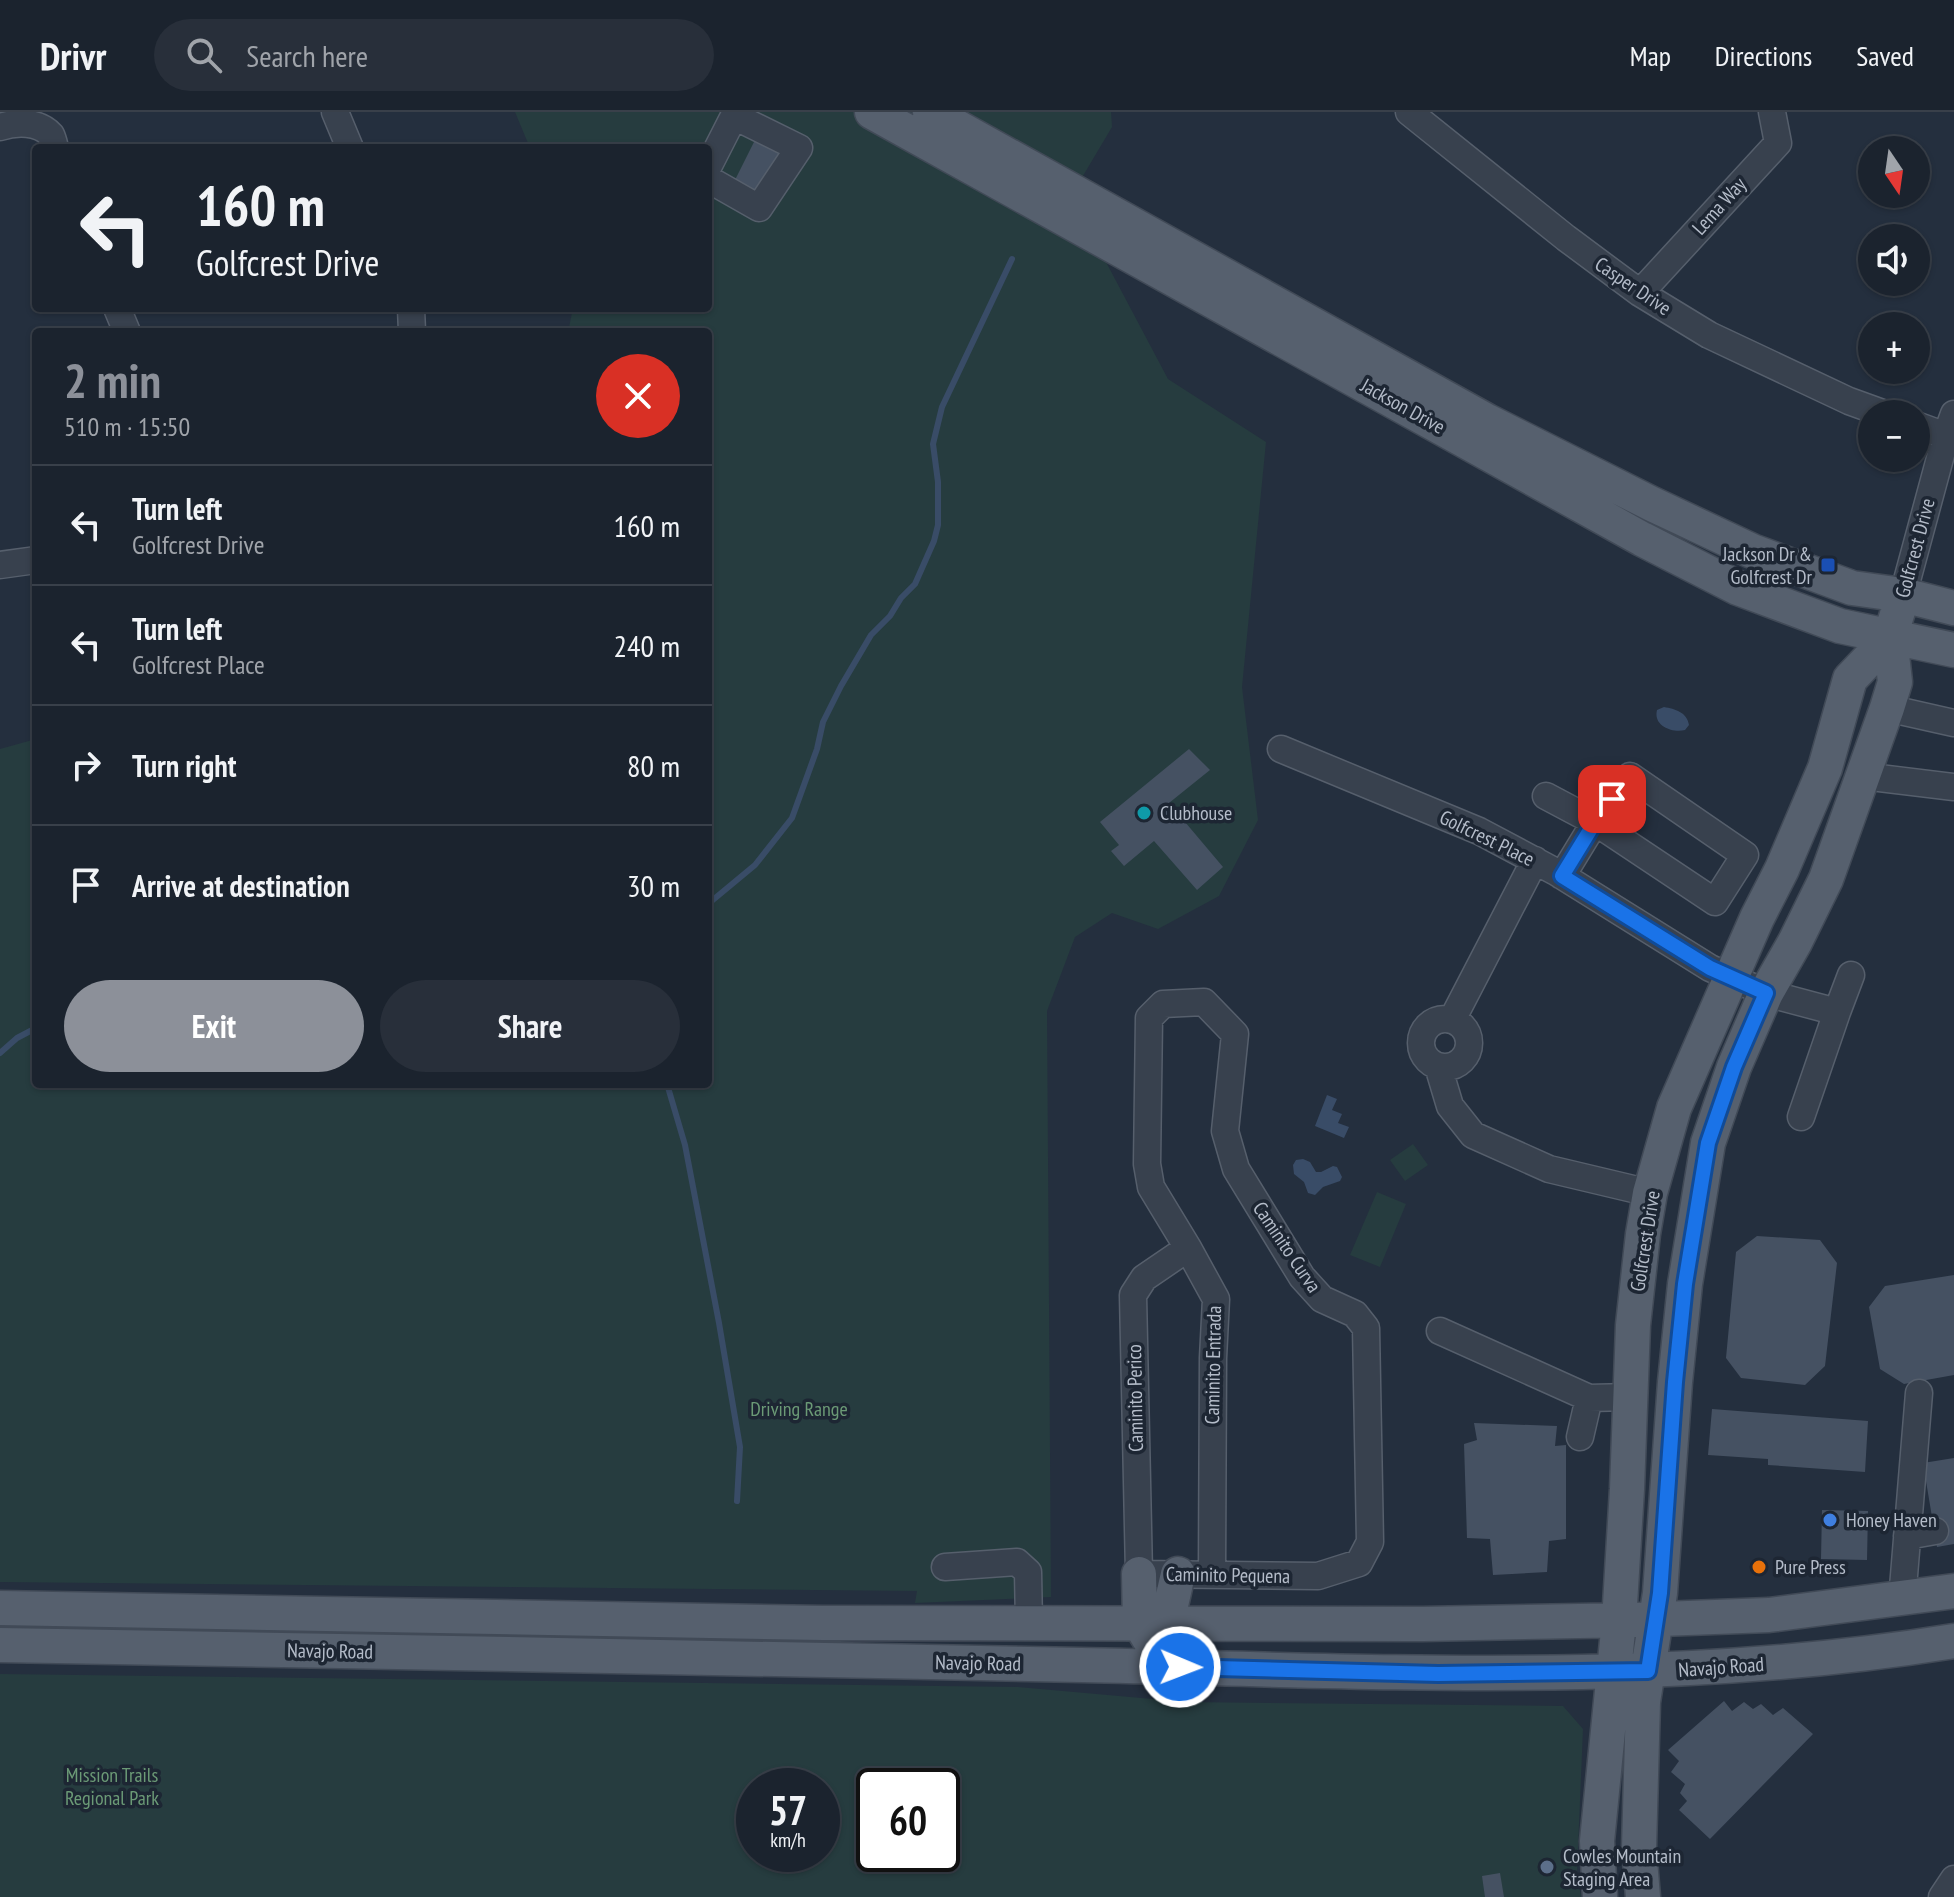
<!DOCTYPE html>
<html lang="en">
<head>
<meta charset="utf-8">
<style>
  body { margin:0; font-family:"PT Sans Narrow",sans-serif; background:#282f3a; color:#f1f3f6; height:100vh; display:flex; flex-direction:column; font-size:30px; white-space:nowrap }
  * { box-sizing:border-box; margin:0 }
  p { font-size:26px; color:#a0a4aa }
  .icon { flex:none; width:44px; height:44px; fill:none; stroke:currentColor; stroke-width:2; stroke-linecap:round; stroke-linejoin:round }
  .map { position:relative; flex:1; overflow:hidden }
  .panel { position:absolute; left:32px; top:216px; width:680px; height:760px; display:flex; flex-direction:column; background:#1b232e; border-radius:8px; box-shadow:0 2px 6px #0004,0 0 0 2px #39404a }
  .panel>* { flex:none }
  .guide { position:absolute; left:32px; top:32px; width:680px; height:168px; border-radius:8px; box-shadow:0 2px 6px #0004,0 0 0 2px #39404a; background:#1b232e; color:#f1f3f6; overflow:hidden }
  .needle { width:52px; rotate:167deg }
  .buttons { position:absolute; left:1858px; top:24px; display:grid; gap:16px }
  .buttons a { display:grid; place-items:center; width:72px; height:72px; border-radius:50%; background:#1b232e; box-shadow:0 2px 6px #0004,0 0 0 2px #39404a; font-size:40px }
  .speed { position:absolute; left:736px; top:1656px; display:flex; gap:16px; font-size:40px; font-weight:700; text-align:center }
  .speed>* { display:grid; place-content:center; width:104px; height:104px; border-radius:50%; background:#1b232e; box-shadow:0 2px 6px #0004,0 0 0 2px #39404a; line-height:1 }
  .speed small { font-size:20px; font-weight:400 }
  .speed .limit { border:4px solid #111; border-radius:12px; background:#fff; color:#111 }
  .pin { position:absolute; display:grid; place-items:center; width:68px; height:68px; color:#fff; margin:-34px; border-radius:16px; box-shadow:0 4px 12px #0006 }
  .me { position:absolute; width:88px; margin:-44px; rotate:91deg; stroke-linejoin:round; filter:drop-shadow(0 0 6px #0008) }
  .turn { display:flex; align-items:center; gap:28px; height:168px; padding:0 32px; font-size:36px }
  .turn .icon { width:104px; height:104px; stroke-width:2.5 }
  .turn b { display:block; font-size:56px; line-height:68px }
  .round { display:grid; place-items:center; flex:none; width:84px; height:84px; border-radius:42px; background:#282f3a }
  .summary { display:flex; align-items:center; justify-content:space-between; height:136px; padding:0 32px }
  h1 { font-size:48px; font-weight:700; line-height:60px; color:#8c9099 }
  .action { display:flex; gap:16px; margin-top:auto; padding:16px 32px }
  .action a { flex:1; height:92px; border-radius:48px; background:#8c9099; color:#fff; font-size:32px; font-weight:700; line-height:92px; text-align:center }
  .action a+a { background:#282f3a; color:#f1f3f6 }
  ul { padding:0; list-style:none }
  li { display:flex; align-items:center; gap:24px; height:120px; padding:0 32px; border-top:2px solid #39404a }
  li div { flex:1 }
  li b { display:block; font-size:30px }
  li em { font-style:normal }
  header { display:flex; align-items:center; gap:48px; box-sizing:border-box; height:112px; padding:0 40px; background:#1b232e; border-bottom:2px solid #39404a }
  header strong { font-size:38px }
  nav { display:flex; gap:44px; margin-inline-start:auto; font-size:28px }
  .search { width:560px; height:72px; background:#282f3a; display:flex; align-items:center; gap:20px; box-sizing:border-box; padding:0 28px; border-radius:44px; color:#a0a4aa; font-size:30px }
  .map>svg:first-child { display:block }
  .green { fill:#263c3f; fill-rule:evenodd }
  .water { fill:#394c67 }
  .lines { fill:none; stroke-linecap:round; stroke-linejoin:round }
  .stream { stroke:#394c67; stroke-width:6 }
  .building { fill:#455162 }
  .minor-casing { stroke:#565f6c; stroke-width:29 }
  .major-casing { stroke:#414a57; stroke-width:37 }
  .minor { stroke:#38414e; stroke-width:26 }
  .major { stroke:#56606e; stroke-width:34 }
  .route-casing { stroke:#114b97; stroke-width:20 }
  .route { stroke:#1a73e8; stroke-width:14 }
  .transit-dot { fill:#1a4fb4; stroke:#1d2633; stroke-width:3 }
  .culture-dot { fill:#0f9aa8; stroke:#1d2633; stroke-width:3 }
  .shop-dot { fill:#3f7fe0; stroke:#1d2633; stroke-width:3 }
  .food-dot { fill:#e8710a; stroke:#1d2633; stroke-width:3 }
  .service-dot { fill:#5c6f8a; stroke:#1d2633; stroke-width:3 }
  .labels { text-anchor:middle; stroke-width:7; stroke-linejoin:round; paint-order:stroke }
  .street-label { font-size:20px; fill:#b4bcc9; stroke:#1d2633 }
  .poi-label { font-size:20px; fill:#b4bcc9; stroke:#1d2633; text-anchor:start }
  .park-label { font-size:20px; fill:#6b9a76; stroke:#1d2633 }
</style>
</head>
<body>
<header>
<strong>Drivr</strong>
<div class="search"><svg class="icon" aria-label="search" viewBox="0 0 24 24"><circle cx="10" cy="10" r="6"/><path d="M15 15l6 6"/></svg>Search here</div>
<nav><a>Map</a><a>Directions</a><a>Saved</a></nav>
</header>
<div class="map">
<svg width="1954" height="1785" viewBox="0 0 1954 1785">
  <rect width="100%" height="100%" fill="#242f3e"/>
  <path class="green" d="M515,0H1111L1112,15L1071,84L1168,267L1266,330L1242,575L1258,708L1219,784L1158,817L1112,801L1075,825L1047,899L1051,1485L915,1491L917,1479L0,1470V637L36,627V972H708V220H568L573,196H708V36H530Z
    M1413,1032L1428,1053L1405,1069L1390,1048Z
    M1377,1080L1406,1092L1380,1155L1350,1143Z
    M0,1562L1018,1575L1186,1590L1563,1594L1583,1617L1577,1760L1581,1785H0ZM754,1674H822V1742H754ZM874,1674H942V1742H874Z"/>
  <path class="water" d="M1664,595C1675,597 1687,600 1689,613L1685,618C1672,621 1653,614 1657,598Z
    M1327,983L1337,987L1332,998L1342,1002L1338,1011L1349,1015L1344,1026L1315,1014Z
    M1303,1047L1310,1050L1316,1060H1321L1333,1054L1337,1055L1342,1065L1340,1069L1323,1075L1315,1083L1308,1081L1304,1070L1294,1062L1293,1053L1296,1048Z"/>
  <g class="lines">
    <path class="stream" d="M708,792L755,753L792,706L817,637L823,610L841,574L871,523L890,504L901,486L915,472L934,429L938,413V370L933,332L942,295L1012,147
      M0,941L17,926L36,916
      M667,972L685,1033L719,1211L740,1335L737,1389"/>
  </g>
  <path class="building" d="M759,20L784,36L757,82L735,68Z
    M1189,637L1210,658L1169,691L1223,755L1197,778L1154,729L1124,754L1111,739L1119,733L1100,710Z
    M1757,1124L1820,1128L1837,1151L1825,1254L1805,1273L1741,1266L1726,1246L1736,1140Z
    M1954,1163V1263L1904,1272L1880,1257L1869,1195L1885,1174Z
    M1712,1297L1868,1309L1865,1360L1768,1353V1347L1708,1343Z
    M1474,1311L1557,1314L1555,1334L1566,1333V1427L1549,1429L1547,1460L1493,1463L1490,1427L1467,1426L1464,1332L1477,1328Z
    M1954,1346V1432L1937,1435L1923,1351Z
    M1822,1398L1868,1399L1867,1448L1821,1447Z
    M1764,1448L1765,1461L1754,1463L1752,1449Z
    M1724,1589L1732,1599L1744,1590L1753,1597L1761,1592L1773,1603L1783,1596L1813,1622L1710,1727L1679,1698L1687,1689L1680,1681L1685,1672L1671,1660L1679,1649L1668,1638Z
    M1500,1761L1504,1785H1485L1482,1764Z"/>
  <g class="lines">
    <defs>
      <path id="minor" d="M335,0L350,36
        M1409,0L1566,126L1640,181L1709,223L1849,289L1885,302
        M0,15C16,10 39,9 51,23C53,27 54,32 55,36
        M708,55L734,4L799,36L759,96L708,67
        M1640,181L1778,31L1772,0
        M117,196L127,220
        M411,196L412,220
        M1916,313L1946,324
        M0,453L36,448
        M1903,483L1946,324L1954,302
        M1887,596L1954,611
        M1281,637L1479,719L1556,760L1710,856L1766,881L1837,900L1851,863
        M1630,664L1745,743L1715,790L1595,710Z
        M1863,664L1954,675
        M1546,684L1595,710L1562,764
        M1421 931a24 24 0 1 1 48 0a24 24 0 1 1-48 0Z
        M1452,908L1535,748
        M1438,954L1450,994L1473,1023L1549,1057L1650,1081
        M1801,1005L1837,900
        M1188,1136L1144,1166L1133,1183L1139,1462L1318,1464L1359,1451L1370,1430L1366,1216L1355,1202L1322,1187L1302,1165L1236,1057L1225,1019L1235,922L1204,890L1163,892L1149,906L1147,1052L1151,1075L1188,1136L1216,1187L1213,1246L1212,1461
        M1440,1219L1589,1286L1630,1285
        M1580,1325L1589,1286
        M1907,1424L1935,1419
        M945,1455L1017,1450L1028,1460L1029,1512
        M1902,1488L1919,1281
        M1942,1785L1954,1767"/>
      <path id="major" d="M872,0L1642,427L1738,476L1840,514L1954,538
        M930,0L1487,309L1652,392L1752,439L1852,476L1903,483L1954,496
        M1139,1462L1140,1512L1151,1530
        M0,1496L823,1511L1423,1512L1634,1508L1769,1503L1954,1479
        M0,1533C360,1540 721,1545 1081,1553C1372,1559 1665,1576 1954,1529
        M1162,1533L1168,1525L1167,1511L1178,1462
        M1600,1785L1597,1729L1619,1509L1627,1377L1633,1213L1643,1122L1650,1081L1674,996L1757,806L1782,757L1825,656L1850,567L1890,525
        M1643,1785L1639,1736L1643,1590L1660,1481L1675,1270L1685,1172L1708,1031L1734,955L1766,881L1795,830L1826,767L1887,596L1895,570L1890,525L1903,483"/>
    </defs>
    <use href="#minor" class="minor-casing"/>
    <use href="#major" class="major-casing"/>
    <use href="#minor" class="minor"/>
    <use href="#major" class="major"/>
  </g>
  <g class="lines">
    <defs>
      <path id="route" d="M1180,1555L1438,1562L1648,1559L1660,1481L1675,1270L1685,1172L1708,1031L1734,955L1766,881L1710,856L1562,764L1595,710L1612,687"/>
    </defs>
    <use href="#route" class="route-casing"/>
    <use href="#route" class="route"/>
  </g>
  <rect class="transit-dot" x="1820" y="445" width="16" height="16" rx="4"/>
  <circle class="culture-dot" cx="1144" cy="701" r="8"/>
  <circle class="shop-dot" cx="1830" cy="1408" r="8"/>
  <circle class="food-dot" cx="1759" cy="1455" r="8"/>
  <circle class="service-dot" cx="1547" cy="1755" r="8"/>
  <g class="labels">
    <g class="street-label">
      <text transform="translate(1719 94) rotate(-48)" y="7">Lema Way</text>
      <text transform="translate(1633 174) rotate(34)" y="7">Casper Drive</text>
      <text transform="translate(1403 294) rotate(29)" y="7">Jackson Drive</text>
      <text transform="translate(1915 436) rotate(-75)" y="7">Golfcrest Drive</text>
      <text transform="translate(1487 726) rotate(26)" y="7">Golfcrest Place</text>
      <text transform="translate(1645 1129) rotate(-81)" y="7">Golfcrest Drive</text>
      <text transform="translate(1287 1135) rotate(56)" y="7">Caminito Curva</text>
      <text transform="translate(1213 1253) rotate(-89)" y="7">Caminito Entrada</text>
      <text transform="translate(1135 1286) rotate(-91)" y="7">Caminito Perico</text>
      <text transform="translate(1228 1463) rotate(1)" y="7">Caminito Pequena</text>
      <text transform="translate(330 1539) rotate(1)" y="7">Navajo Road</text>
      <text transform="translate(978 1551) rotate(1)" y="7">Navajo Road</text>
      <text transform="translate(1721 1555) rotate(-4)" y="7">Navajo Road</text>
    </g>
    <g class="poi-label">
      <text x="1812" y="449" text-anchor="end">Jackson Dr &amp;<tspan x="1812" dy="23">Golfcrest Dr</tspan></text>
      <text x="1160" y="708">Clubhouse</text>
      <text x="1846" y="1415">Honey Haven</text>
      <text x="1775" y="1462">Pure Press</text>
      <text x="1563" y="1751">Cowles Mountain<tspan x="1563" dy="23">Staging Area</tspan></text>
    </g>
    <g class="park-label">
      <text x="799" y="1304">Driving Range</text>
      <text x="112" y="1670">Mission Trails<tspan x="112" dy="23">Regional Park</tspan></text>
    </g>
  </g>
</svg>
<div class="buttons">
<a><svg class="needle" viewBox="-14 -14 28 28"><path d="M0-13l5 13h-10z" fill="#e53935"/><path d="M0 13l5-13h-10z" fill="#a0a4aa"/></svg></a>
<a><svg class="icon" aria-label="sound" viewBox="0 0 24 24"><path d="M4 9h4l5-4v14l-5-4H4zM17 9q2 3 0 6"/></svg></a>
<a>+</a>
<a>−</a>
</div>
<div class="speed"><div>57<small>km/h</small></div><div class="limit">60</div></div>
<div class="pin" style="left:1612px;top:687px;background:#d93025"><svg class="icon" aria-label="arrive" viewBox="0 0 24 24"><path d="M6 21V4h12l-3 4 3 4H6"/></svg></div>
<svg class="me" style="left:1180px;top:1555px" viewBox="-20 -20 40 40"><circle r="17" fill="#1a73e8" stroke="#fff" stroke-width="3"/><path d="M0-11L8 9 0 5-8 9z" fill="#fff"/></svg>
<div class="guide">
<div class="turn"><svg class="icon" aria-label="left" viewBox="0 0 24 24"><path d="M17 20v-9H6M10 6l-5 5 5 5"/></svg><div><b>160 m</b>Golfcrest Drive</div></div>
</div>
<section class="panel">
<div class="summary"><div><h1>2 min</h1><p>510 m · 15:50</p></div><a class="round" style="background:#d93025;color:#fff"><svg class="icon" aria-label="close" viewBox="0 0 24 24"><path d="M6 6l12 12M18 6L6 18"/></svg></a></div>
<ul>
<li><svg class="icon" aria-label="left" viewBox="0 0 24 24"><path d="M17 20v-9H6M10 6l-5 5 5 5"/></svg><div><b>Turn left</b><p>Golfcrest Drive</p></div><em>160 m</em></li>
<li><svg class="icon" aria-label="left" viewBox="0 0 24 24"><path d="M17 20v-9H6M10 6l-5 5 5 5"/></svg><div><b>Turn left</b><p>Golfcrest Place</p></div><em>240 m</em></li>
<li><svg class="icon" aria-label="right" viewBox="0 0 24 24"><path d="M7 20v-9h11M14 6l5 5-5 5"/></svg><div><b>Turn right</b></div><em>80 m</em></li>
<li><svg class="icon" aria-label="arrive" viewBox="0 0 24 24"><path d="M6 21V4h12l-3 4 3 4H6"/></svg><div><b>Arrive at destination</b></div><em>30 m</em></li>
</ul>
<div class="action"><a>Exit</a><a>Share</a></div>
</section>
</div>
</body>
</html>
